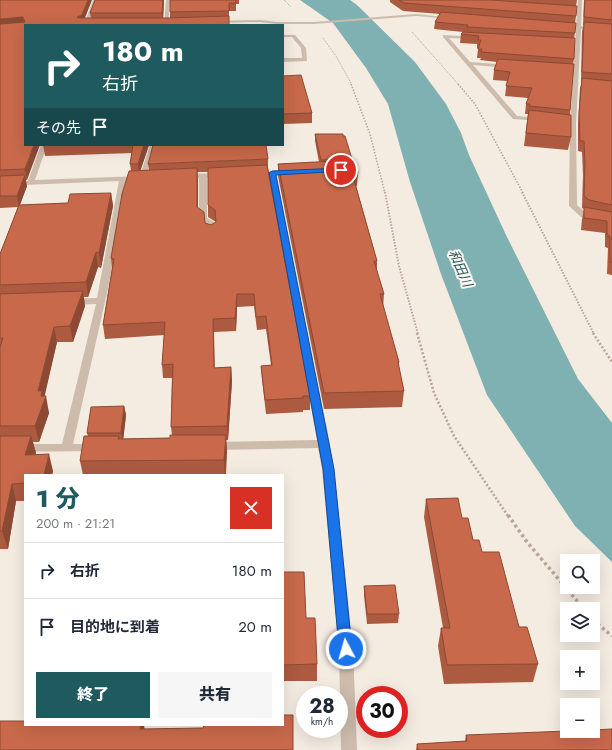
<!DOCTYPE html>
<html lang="ja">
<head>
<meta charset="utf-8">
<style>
  body { margin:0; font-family:Jost,"Noto Sans JP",sans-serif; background:#f6f6f7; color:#1f2937; height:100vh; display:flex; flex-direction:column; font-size:15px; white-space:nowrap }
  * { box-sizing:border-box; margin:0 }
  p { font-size:13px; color:#747a83 }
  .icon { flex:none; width:22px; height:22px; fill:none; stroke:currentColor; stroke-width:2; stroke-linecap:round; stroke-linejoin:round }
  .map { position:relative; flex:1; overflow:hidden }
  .details { position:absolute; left:24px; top:474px; width:260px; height:252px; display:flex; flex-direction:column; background:#fff; border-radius:0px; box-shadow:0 4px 16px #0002 }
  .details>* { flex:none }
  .hud { position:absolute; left:24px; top:24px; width:260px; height:122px; border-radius:0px; box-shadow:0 4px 16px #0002; background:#1f5a5e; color:#fff; overflow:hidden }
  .tools { position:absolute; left:560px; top:554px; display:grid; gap:8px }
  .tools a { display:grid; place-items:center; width:40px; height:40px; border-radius:0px; background:#fff; box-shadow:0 4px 16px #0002; font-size:20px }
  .speed { position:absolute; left:296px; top:686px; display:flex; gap:8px; font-size:20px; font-weight:700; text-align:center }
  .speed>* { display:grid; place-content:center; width:52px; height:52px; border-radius:50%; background:#fff; box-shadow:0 4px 16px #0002; line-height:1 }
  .speed small { font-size:10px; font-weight:400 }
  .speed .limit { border:6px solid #d22; background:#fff; color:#111 }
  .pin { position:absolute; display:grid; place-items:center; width:34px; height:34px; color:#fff; margin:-17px; border:2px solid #fff; border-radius:50%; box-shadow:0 1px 4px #0007 }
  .me { position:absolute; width:44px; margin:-22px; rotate:354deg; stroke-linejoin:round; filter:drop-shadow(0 0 3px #0008) }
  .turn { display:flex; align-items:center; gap:14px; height:84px; padding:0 12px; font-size:18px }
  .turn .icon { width:52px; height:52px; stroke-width:2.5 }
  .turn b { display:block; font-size:28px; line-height:34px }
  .then { display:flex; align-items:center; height:38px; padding:0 12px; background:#0003; gap:8px; font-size:15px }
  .round { display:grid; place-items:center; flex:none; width:42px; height:42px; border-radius:0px; background:#f6f6f7 }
  .headline { display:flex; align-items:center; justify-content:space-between; height:68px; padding:0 12px }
  h1 { font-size:24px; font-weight:800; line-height:30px; color:#1f5a5e }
  .cta { display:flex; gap:8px; margin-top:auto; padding:8px 12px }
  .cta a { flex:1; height:46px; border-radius:0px; background:#1f5a5e; color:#fff; font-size:16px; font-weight:800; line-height:46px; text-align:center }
  .cta a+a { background:#f6f6f7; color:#1f2937 }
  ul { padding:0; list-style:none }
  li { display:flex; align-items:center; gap:12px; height:56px; padding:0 12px; border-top:1px solid #e0e1e3 }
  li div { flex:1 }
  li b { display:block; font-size:15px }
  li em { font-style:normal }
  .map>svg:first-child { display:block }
  .water { fill:#7fb0b2 }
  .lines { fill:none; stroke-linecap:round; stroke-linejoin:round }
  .path-far4 { stroke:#b9a596; stroke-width:1; stroke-dasharray:1 1; stroke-linecap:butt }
  .path-far3 { stroke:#b9a596; stroke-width:1.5; stroke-dasharray:1.5 1.5; stroke-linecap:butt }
  .path-far2 { stroke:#b9a596; stroke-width:2; stroke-dasharray:1.5 1.5; stroke-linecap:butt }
  .path-far1 { stroke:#b9a596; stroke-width:2.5; stroke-dasharray:2 2; stroke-linecap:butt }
  .path { stroke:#b9a596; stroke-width:3.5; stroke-dasharray:3 3; stroke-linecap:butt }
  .minor { fill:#cdbbac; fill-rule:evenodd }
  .wall { fill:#ac5a40; fill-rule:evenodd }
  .shaded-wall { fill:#8c4a34 }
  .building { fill:#c8694b; stroke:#8c4a34 }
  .route { fill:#1a73e8; stroke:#114b97 }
  .labels { text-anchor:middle; stroke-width:4; stroke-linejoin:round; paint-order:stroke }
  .water-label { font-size:13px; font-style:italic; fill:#1f5a5e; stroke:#fbf5ee }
</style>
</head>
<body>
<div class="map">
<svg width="612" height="750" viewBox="0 0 612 750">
  <rect width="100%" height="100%" fill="#f4ebe1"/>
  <path class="water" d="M300,0H350L357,5L415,62L446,104L461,133L469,155L506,235L578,379L612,423V562L575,526L487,395L441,274L410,182L388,104L366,68L333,23Z"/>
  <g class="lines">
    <path class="path-far4" d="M284,0L291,7
      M412,32L459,85
      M323,38L336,56L352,85"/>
    <path class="path-far3" d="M351,84L370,134L385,193
      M458,84L475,104L523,193"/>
    <path class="path-far2" d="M385,192L399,266L418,334
      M522,192L594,334"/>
    <path class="path-far1" d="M417,333L434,393L454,436L508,516
      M593,333L612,362"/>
    <path class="path" d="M508,515L527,542L584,609
      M593,620L612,636"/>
    <path class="minor" d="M93,0H97L88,25H84Z
      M166,0H170L168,25H164Z
      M578,0H582L581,26L612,29V31L581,29L576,124L577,205L586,213L612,218V222L581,217L569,206L570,124L576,29L561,26L563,25L576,26Z
      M416,14L454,18L452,19L416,16L314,24H277L260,22L216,23L214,22L216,21L260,20L277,22H314Z
      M283,35H295L306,48L307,61L283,62V58H302L301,48L292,37H283Z
      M443,35L476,37L474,39L449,38L470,62L511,65V67L509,68L473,65L517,116L540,118L542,119V121L513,119L443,37Z
      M41,145H47L35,180L140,176L150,145H156L145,179L126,181L109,284L73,444H100L102,447L100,450L96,451L0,452V444H62L96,304L71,305L67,302L71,299L97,298L119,181L0,186V182L28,181Z
      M256,171H272L275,173L330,444L334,469L353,649L357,750H341L339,649L322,469L318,448L214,450L210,449L208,446L210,443L214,442L317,440L269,175L254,174L253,173Z
      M220,173L222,174V176L207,177V218L214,222L215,234L211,236L207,234L206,223L199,219V178H184L181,176L184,174Z"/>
  </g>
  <path class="wall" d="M0,0L85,18H91L90,13L95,0H164L163,18H170V0H239V4H236V11H229V25H25L27,180H25L27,186L20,205L68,203L111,193L113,206L101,268L98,267L88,297H84L85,306L73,342H57L44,396L49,413L39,442H33L36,453L35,454L53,471L52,475H25V501H16L8,549H0V254L18,207L0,208Z
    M390,0H577L576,6V16L575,23V33L574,38V59L573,64L570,114L571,137L568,150L524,146L528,114H525L526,104L528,98L505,96L507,81L493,80L494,70L497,62L480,60L481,58H477L478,49L477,48V44L460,43L461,34L463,32L434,29L435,22L440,14L403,11L390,2Z
    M584,0H612V275L607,274L608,248L605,247V233L581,230L582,219L584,209L582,208L583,175L582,152L578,151V124L580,88L582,82H581L582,31L584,25H583Z
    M283,76L312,113V123L283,124Z
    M315,134L352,159V160L358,173L357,186H356L377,261V271L384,294L383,308L399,362V368L404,391L402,407L324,409L278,176V164L319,162L315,141Z
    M43,145H149L140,171L149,170L148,164L268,159V168L310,396V410H303V412L266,414L262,379L261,366L271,365L266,329L257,330L254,306L237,307L236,331L214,332V368L231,367L232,381L228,440H226L227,451L226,475H83L80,461L88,436L87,433L124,406L126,415L123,439L170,438L172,435L171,427L172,378H163L162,365L164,335L105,339L103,325L112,268L111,258L131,171L130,164L132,153L45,156ZM197,172H208V217L216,222L211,225L205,223L198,208Z
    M426,499L462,518L473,540L482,552L538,664L533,682L444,684L438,646L441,628H443L424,517Z
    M283,572L306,618L317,664V681H283Z
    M364,586L399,614L398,623L367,624L364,595Z
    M466,735L612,750H416L417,744L465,741Z"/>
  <path class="shaded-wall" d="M88,0H92L83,23L77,17Z
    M163,0H164L163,21L162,13Z
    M23,17L25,26L0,27V19Z
    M34,145H40L27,180L25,169Z
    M144,145H149L139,175L138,164Z
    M197,168L198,180V219L197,207Z
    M25,175L27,186L19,207L17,196Z
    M111,193L113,206L101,268L99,253Z
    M96,252L98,267L88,297L86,282Z
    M83,291L85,306L73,342L70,326Z
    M237,294V307L236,331L235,318Z
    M213,319L214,332L215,381L214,368Z
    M54,327L57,342L44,399L46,396L49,413L39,442L35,426L38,391Z
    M231,367L232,381L228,440L227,426Z
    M124,406L126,415L123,442L121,433Z
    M226,435L227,451L225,475L224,460Z
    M31,436L36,453L29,472L25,455Z
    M49,454L53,471L52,475H44Z
    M12,484L16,501L8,549L2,531Z
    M141,725H144L145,731L140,729Z"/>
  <path class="building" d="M0,0H88L82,15L77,17L79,18H167L229,16V25H25V145H34L25,169L0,170V24L25,22L23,17L0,19Z
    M95,0H163L162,13H90Z
    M170,0H235L236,3H229V11L170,12Z
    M399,0H491L577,6L576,16L404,3Z
    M585,0H612V20L584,17Z
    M441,12L576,23L575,33L467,27L468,25L435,22Z
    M584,22L612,24V74L582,72Z
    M463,32L575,38L574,59L481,52L482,49H478L481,40H478L479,36L461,34Z
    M498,59L574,64L570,110L529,106L530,104H526L532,88L506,86L510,72L494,70Z
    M301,75L312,113L283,114V76Z
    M582,78L612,81V205L589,200L584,196L585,164L584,141H580L579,114Z
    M529,110L571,115V137L526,133Z
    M315,134H343V136H345L352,159L321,160Z
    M133,145H144L138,164H130Z
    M153,145H266L268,159L148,164Z
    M354,160L358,173H352L377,261H374L384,294H380L399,362H398L404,391L324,393L278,164Z
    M267,165L310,396H303V398L265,400L261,366L272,365L266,316L256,317L254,294H237L235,318L213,319L214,368L231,367L227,426L171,427L173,364L162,365L165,322L103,325L114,259L111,258L122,194L129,171L197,168V207L204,212L205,223L211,225L216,222L215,210L208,205V168Z
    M25,175L17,196H0V176Z
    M111,193L99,253L96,252L86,282L0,285V254L19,205L68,203L70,194Z
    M584,207L612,212V262H610V236L607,235V221L584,218Z
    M83,291L70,326L54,327L38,391H42L41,396H46L35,426H0V347L3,338H0V294Z
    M124,406L121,433H87L91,407Z
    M170,435H226L224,460L80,461L84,436H119L118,439L170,438Z
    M0,436H31L25,455L49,454L44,475H25V483L12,484L2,531H0Z
    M458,498L462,518H468L473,540H479L482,552H499L519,627H527L538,664L447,665L441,628H450L426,499Z
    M283,572H304L306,618H315L317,664L283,665Z
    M395,585L399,614H367L364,586Z
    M283,715H293V750H0V721H25V725H141L140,729L203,728L204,725H283Z
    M612,729V750H418L417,744L467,741L466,735L567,731H593V730Z"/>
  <path class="route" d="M341,168H344V171L276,175L334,469L352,649L350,653L346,655L341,653L339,649L323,469L269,173L272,171Z"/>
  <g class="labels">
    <g class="water-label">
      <text transform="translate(461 268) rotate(66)" y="5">和田川</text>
    </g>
  </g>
</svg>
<div class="tools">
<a><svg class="icon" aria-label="search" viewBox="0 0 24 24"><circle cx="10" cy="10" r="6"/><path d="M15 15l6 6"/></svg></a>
<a><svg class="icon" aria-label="layers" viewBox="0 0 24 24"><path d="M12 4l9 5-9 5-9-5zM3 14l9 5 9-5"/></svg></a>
<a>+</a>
<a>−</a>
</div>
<div class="speed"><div>28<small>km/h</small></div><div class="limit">30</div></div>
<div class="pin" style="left:341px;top:170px;background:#d93025"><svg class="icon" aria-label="arrive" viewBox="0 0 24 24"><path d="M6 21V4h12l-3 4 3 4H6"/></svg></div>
<svg class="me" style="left:346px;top:649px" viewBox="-20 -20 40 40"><circle r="17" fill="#1a73e8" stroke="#fff" stroke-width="3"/><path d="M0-11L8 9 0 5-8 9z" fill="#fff"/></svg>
<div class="hud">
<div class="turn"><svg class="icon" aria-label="right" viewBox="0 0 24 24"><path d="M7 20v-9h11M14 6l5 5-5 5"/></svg><div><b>180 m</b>右折</div></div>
<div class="then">その先<svg class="icon" aria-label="arrive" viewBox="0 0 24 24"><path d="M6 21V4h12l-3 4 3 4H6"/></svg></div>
</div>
<section class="details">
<div class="headline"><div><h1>1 分</h1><p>200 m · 21:21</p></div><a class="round" style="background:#d93025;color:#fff"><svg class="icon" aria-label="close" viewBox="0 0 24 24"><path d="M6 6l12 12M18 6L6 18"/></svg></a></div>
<ul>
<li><svg class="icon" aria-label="right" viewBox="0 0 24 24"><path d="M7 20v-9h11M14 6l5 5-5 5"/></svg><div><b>右折</b></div><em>180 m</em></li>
<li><svg class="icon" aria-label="arrive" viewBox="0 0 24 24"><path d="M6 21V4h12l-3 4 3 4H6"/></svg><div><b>目的地に到着</b></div><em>20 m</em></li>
</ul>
<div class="cta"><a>終了</a><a>共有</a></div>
</section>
</div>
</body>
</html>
